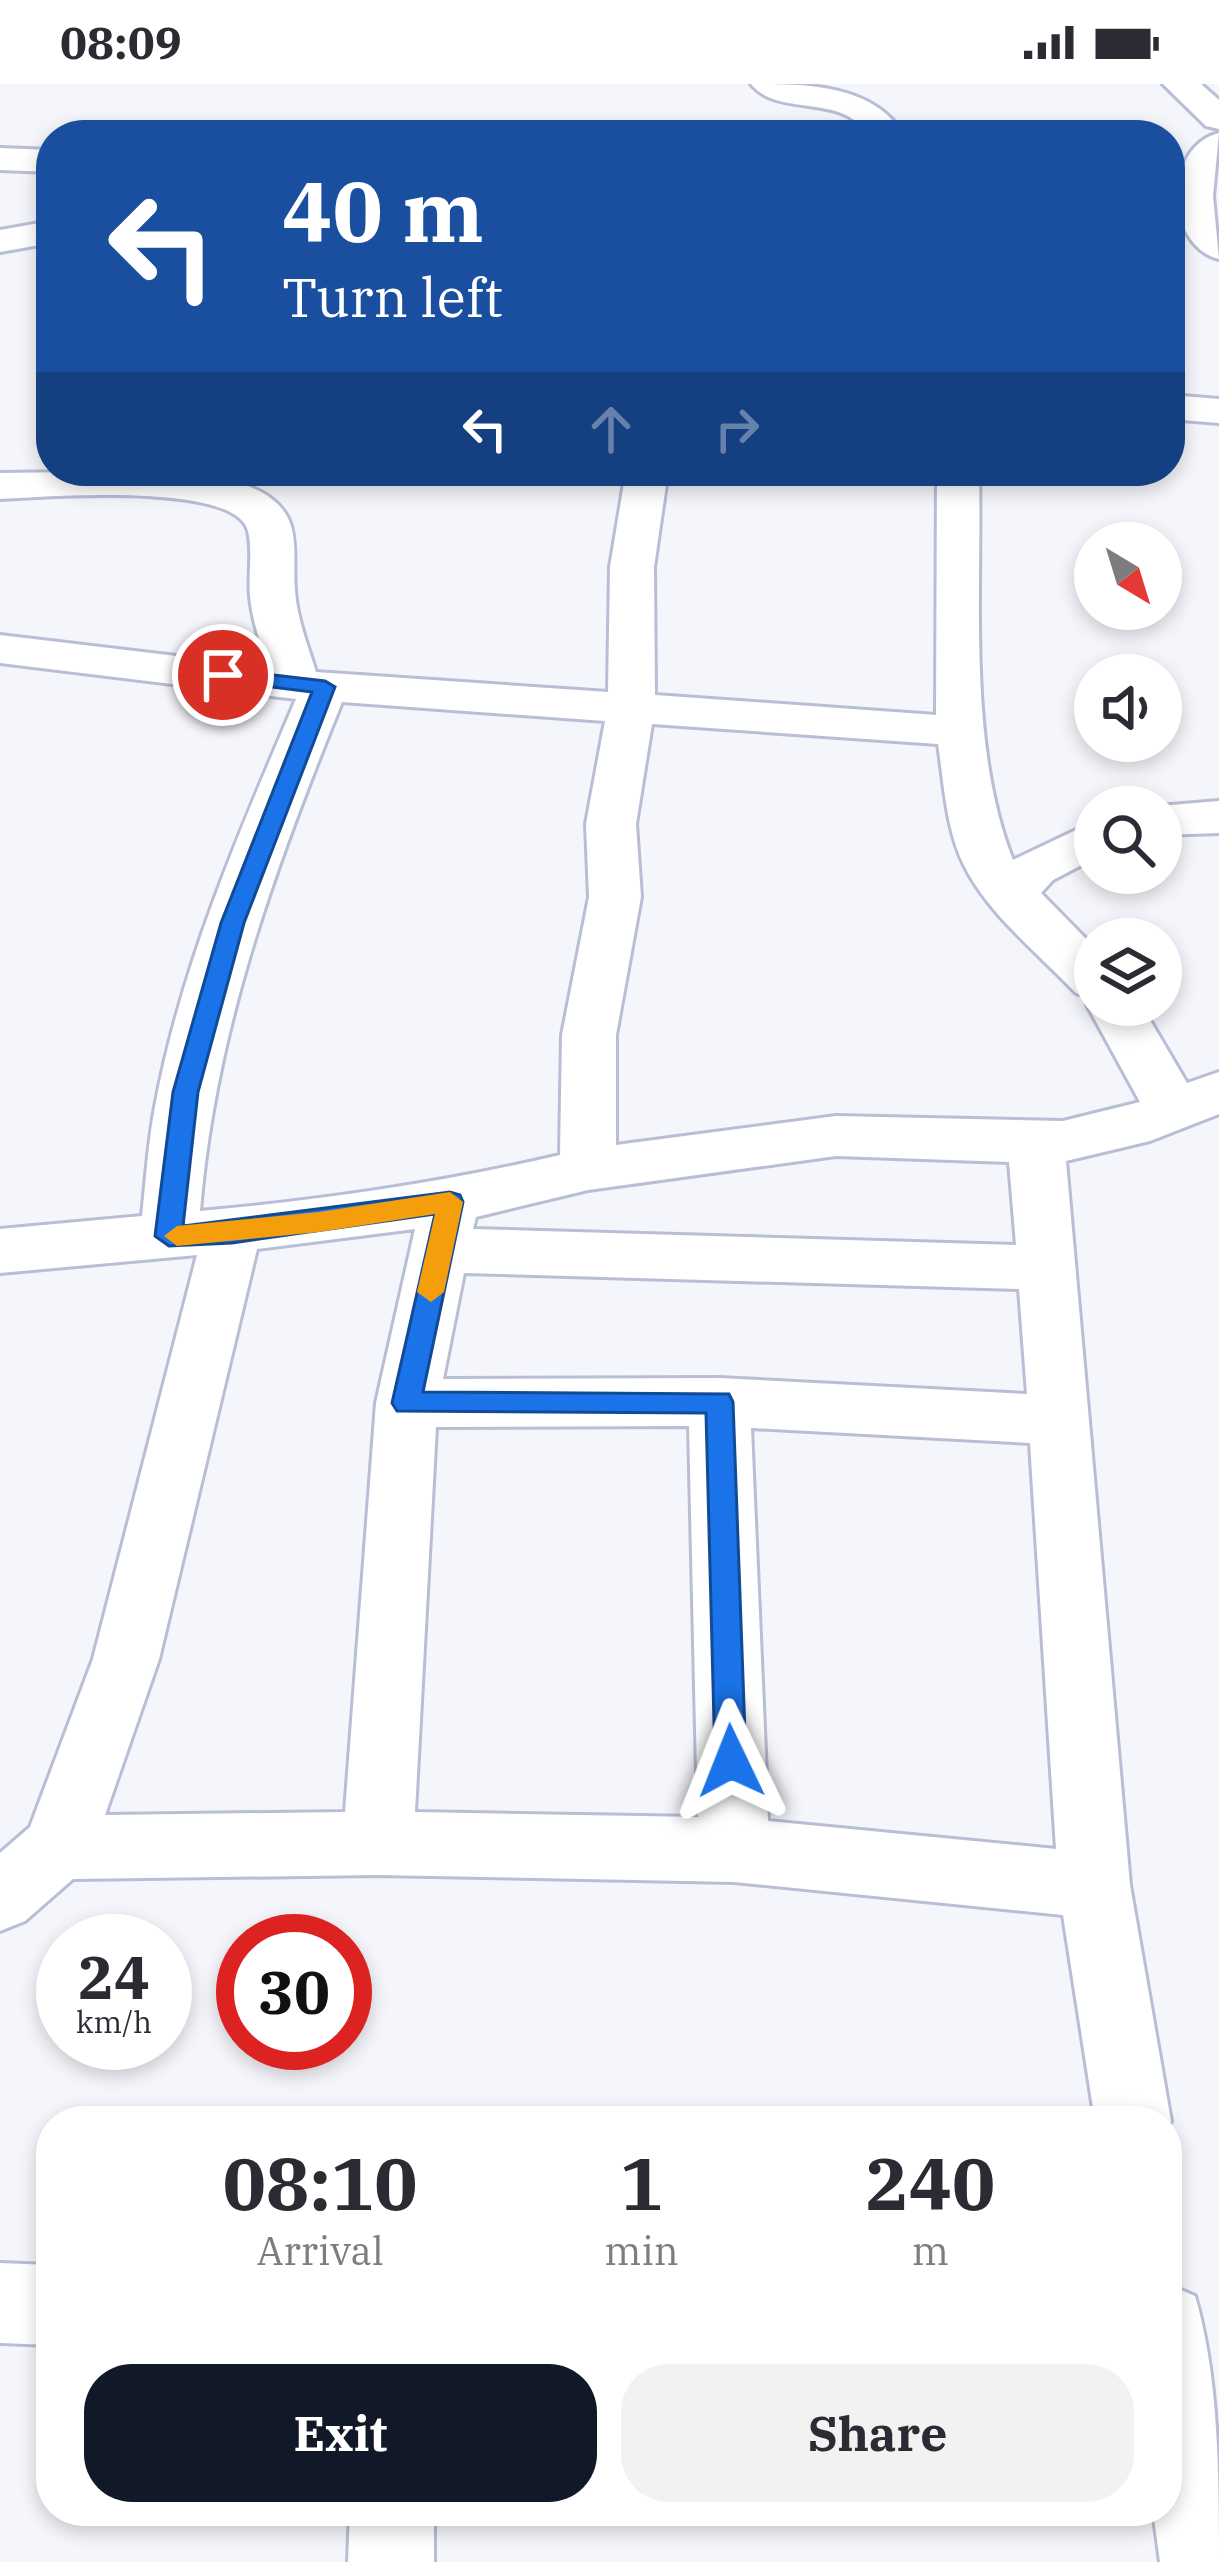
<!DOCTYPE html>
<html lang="en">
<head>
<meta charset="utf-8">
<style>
  body { margin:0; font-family:"IBM Plex Serif",serif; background:#f2f2f3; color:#2b2b33; height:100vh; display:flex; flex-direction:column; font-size:45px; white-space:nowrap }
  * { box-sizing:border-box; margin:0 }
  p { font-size:39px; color:#7c7c81 }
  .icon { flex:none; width:66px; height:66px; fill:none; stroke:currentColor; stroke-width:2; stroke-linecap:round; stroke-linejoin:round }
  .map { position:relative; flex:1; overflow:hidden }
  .sheet { position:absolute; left:36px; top:2022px; width:1146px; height:420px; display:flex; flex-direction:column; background:#fff; border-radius:48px; box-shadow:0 6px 18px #0003 }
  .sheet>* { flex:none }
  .banner { position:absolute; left:36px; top:36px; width:1149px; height:366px; border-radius:48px; box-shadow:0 6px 18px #0003; background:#1a4fa0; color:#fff; overflow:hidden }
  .needle { width:78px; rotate:142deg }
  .fabs { position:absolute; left:1074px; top:438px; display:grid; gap:24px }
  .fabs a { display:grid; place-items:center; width:108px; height:108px; border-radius:50%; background:#fff; box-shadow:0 6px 18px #0003; font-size:60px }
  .speed { position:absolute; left:36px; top:1830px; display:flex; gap:24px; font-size:60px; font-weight:700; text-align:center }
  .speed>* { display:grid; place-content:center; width:156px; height:156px; border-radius:50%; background:#fff; box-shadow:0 6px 18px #0003; line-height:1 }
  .speed small { font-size:30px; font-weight:400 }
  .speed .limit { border:18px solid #d22; background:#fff; color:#111 }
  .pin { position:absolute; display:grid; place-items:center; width:102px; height:102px; color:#fff; margin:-51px; border:6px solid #fff; border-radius:50%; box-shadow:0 3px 12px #0007 }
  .me { position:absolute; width:132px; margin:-66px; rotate:358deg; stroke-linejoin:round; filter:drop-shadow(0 0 9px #0008) }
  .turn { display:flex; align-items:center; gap:42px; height:252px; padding:0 48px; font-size:54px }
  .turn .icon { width:156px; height:156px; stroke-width:2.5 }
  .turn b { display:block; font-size:84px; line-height:102px }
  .lanes { display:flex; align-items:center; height:114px; padding:0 48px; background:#0003; justify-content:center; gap:60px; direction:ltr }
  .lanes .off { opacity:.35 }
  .eta { display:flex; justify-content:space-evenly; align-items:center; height:204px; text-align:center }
  .eta b { font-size:72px; font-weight:800; line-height:84px }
  .primary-button { display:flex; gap:24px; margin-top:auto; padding:24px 48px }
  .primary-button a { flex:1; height:138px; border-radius:48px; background:#111827; color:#fff; font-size:48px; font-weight:800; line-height:138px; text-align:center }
  .primary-button a+a { background:#f2f2f3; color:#2b2b33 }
  .status { display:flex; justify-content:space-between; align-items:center; height:84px; padding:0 60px; background:#fff; direction:ltr }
  .status svg { height:33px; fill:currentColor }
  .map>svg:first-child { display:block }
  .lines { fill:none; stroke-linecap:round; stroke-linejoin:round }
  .minor-casing { stroke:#b9bed7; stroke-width:6 }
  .minor { fill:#fff; fill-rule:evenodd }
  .route { fill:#1a73e8; stroke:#114b97; stroke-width:3 }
  .slow { fill:#f59e0b }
</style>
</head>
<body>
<div class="status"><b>08:09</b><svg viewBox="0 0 49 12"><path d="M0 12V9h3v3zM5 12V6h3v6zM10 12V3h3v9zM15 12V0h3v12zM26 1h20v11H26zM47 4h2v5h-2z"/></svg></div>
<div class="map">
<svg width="1219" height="2478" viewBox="0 0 1219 2478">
  <rect width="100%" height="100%" fill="#f5f6fb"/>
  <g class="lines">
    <defs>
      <path id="minor" d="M751,0C806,0 873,0 904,51H868C843,8 778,34 751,0Z
        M1163,0H1201L1219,16V45L1206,42Z
        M1219,49L1213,112L1219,175C1165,162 1163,63 1219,49Z
        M0,64L51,66V88L0,86Z
        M51,137V159L0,168V146Z
        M1170,311L1219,315V339L1170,335Z
        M151,387C193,390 276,392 291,442C297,462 293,487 295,507C297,535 308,562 316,588L608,608L610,483L626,387H668L654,483L655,611L936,631L937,387H979C982,510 967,661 1013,776L1095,737V774L1053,796L1041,809L1095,864V921H1141L1187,999L1219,988V1030L1150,1057L1066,1077L1130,1801L1171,2037L1167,2047V2037H1095L1063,1831L734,1798L378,1791L73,1795L25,1837L0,1847V1769L30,1743L93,1575L197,1171L0,1189V1145L142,1132C146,1096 148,1059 155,1023C181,882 240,746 296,615L0,579V551L268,583C261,560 252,536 250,512C248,491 253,467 248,447C236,397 42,413 0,415V389ZM342,618L605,637L586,740L589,813L562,951L560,1071C440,1099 323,1116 200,1127C215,946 274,786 342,618ZM652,640L938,660C944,699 946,745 964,781C987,829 1039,870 1076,909L1092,913L1087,921L1140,1018L1063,1037L836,1032L616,1061V951L641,813L636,740ZM836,1072L1009,1078L1016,1161L473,1145L476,1133L588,1106ZM415,1145L376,1319L345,1728L105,1731L159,1575L257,1165ZM464,1189L1019,1205L1027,1310L719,1294L443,1295ZM689,1342L698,1733L415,1728L436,1343ZM751,1344L1030,1359L1056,1765L768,1737Z
        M1219,717V749L1161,751V723H1147Z
        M0,2179L51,2181V2261L0,2259Z
        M1167,2200L1195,2212C1219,2294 1219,2390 1219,2478H1160L1153,2427H1167Z
        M350,2427H434V2478H348Z"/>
    </defs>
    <use href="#minor" class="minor-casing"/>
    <use href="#minor" class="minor"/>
  </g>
  <path class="route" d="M223,585L325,597L335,603L244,839L198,1008L183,1142L450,1108L460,1111L463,1118L423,1308L729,1310L733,1318L746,1677L742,1686L731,1691L720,1686L715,1677L706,1329L397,1327L392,1319L435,1130L232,1159L169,1162L155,1152L173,1008L221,839L312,608L215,596V587Z"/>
  <path class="slow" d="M450,1108L463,1118L444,1208L431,1218L417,1208L435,1130L319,1148L177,1162L164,1152L177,1142L319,1128Z"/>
</svg>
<div class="fabs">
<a><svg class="needle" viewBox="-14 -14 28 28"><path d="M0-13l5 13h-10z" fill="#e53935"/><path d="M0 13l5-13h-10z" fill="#7c7c81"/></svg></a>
<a><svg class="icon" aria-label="sound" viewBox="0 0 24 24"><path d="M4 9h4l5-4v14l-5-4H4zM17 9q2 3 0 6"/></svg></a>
<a><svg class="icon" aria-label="search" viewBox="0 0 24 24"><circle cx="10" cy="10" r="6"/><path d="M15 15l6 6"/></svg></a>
<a><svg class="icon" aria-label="layers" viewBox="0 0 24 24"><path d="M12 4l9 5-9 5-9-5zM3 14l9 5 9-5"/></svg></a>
</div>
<div class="speed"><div>24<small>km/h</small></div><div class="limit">30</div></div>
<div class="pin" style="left:223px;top:591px;background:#d93025"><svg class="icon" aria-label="arrive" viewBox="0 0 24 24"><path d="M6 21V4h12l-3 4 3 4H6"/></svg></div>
<svg class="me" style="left:731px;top:1677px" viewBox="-20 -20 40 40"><path d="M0-17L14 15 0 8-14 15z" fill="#1a73e8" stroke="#fff" stroke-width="4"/></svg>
<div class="banner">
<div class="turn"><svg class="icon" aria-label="left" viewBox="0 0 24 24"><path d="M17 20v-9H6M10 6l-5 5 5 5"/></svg><div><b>40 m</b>Turn left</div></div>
<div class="lanes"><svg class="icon" aria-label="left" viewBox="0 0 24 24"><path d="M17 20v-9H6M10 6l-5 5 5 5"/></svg><svg class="icon off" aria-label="ahead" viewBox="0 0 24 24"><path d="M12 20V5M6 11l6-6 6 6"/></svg><svg class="icon off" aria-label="right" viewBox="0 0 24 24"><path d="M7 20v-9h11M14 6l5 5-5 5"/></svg></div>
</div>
<section class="sheet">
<div class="eta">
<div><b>08:10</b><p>Arrival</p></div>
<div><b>1</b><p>min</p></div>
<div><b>240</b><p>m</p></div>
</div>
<div class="primary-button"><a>Exit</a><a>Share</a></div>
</section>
</div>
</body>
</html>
